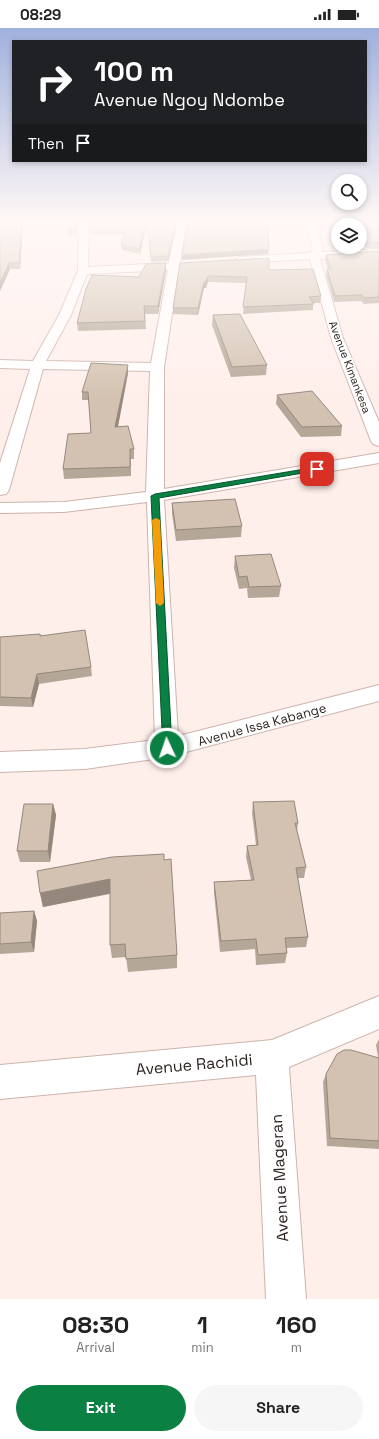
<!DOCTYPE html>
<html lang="en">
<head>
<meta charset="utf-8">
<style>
  body { margin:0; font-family:"Space Grotesk",sans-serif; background:#f6f6f6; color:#222; height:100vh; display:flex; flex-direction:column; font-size:15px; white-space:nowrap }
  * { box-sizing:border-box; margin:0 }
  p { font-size:13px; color:#767676 }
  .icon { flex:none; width:22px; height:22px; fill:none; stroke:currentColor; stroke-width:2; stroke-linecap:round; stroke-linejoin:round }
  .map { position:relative; height:1271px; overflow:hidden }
  .details { display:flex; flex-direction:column; background:#fff; flex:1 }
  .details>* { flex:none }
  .hud { position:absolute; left:12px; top:12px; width:355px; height:122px; border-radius:0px; box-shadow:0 2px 6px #0003; background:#202124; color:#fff; overflow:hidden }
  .buttons { position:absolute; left:331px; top:146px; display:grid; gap:8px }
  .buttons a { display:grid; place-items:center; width:36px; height:36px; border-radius:50%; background:#fff; box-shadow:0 2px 6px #0003; font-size:20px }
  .pin { position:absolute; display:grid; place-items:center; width:34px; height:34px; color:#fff; margin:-17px; border-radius:8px; box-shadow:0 2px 6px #0006 }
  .me { position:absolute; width:44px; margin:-22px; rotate:357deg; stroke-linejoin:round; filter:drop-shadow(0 0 3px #0008) }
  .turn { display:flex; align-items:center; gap:14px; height:84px; padding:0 16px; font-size:18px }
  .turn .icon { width:52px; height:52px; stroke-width:2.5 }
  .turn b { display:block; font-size:28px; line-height:34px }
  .then { display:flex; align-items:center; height:38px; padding:0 16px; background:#0003; gap:8px; font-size:15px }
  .eta { display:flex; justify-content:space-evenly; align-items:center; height:68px; text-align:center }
  .eta b { font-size:24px; font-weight:700; line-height:28px }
  .action { display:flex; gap:8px; margin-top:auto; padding:8px 16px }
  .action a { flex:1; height:46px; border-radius:24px; background:#0b8043; color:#fff; font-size:16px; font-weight:700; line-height:46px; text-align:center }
  .action a+a { background:#f6f6f6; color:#222 }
  .status { display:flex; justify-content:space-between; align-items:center; height:28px; padding:0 20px; background:#fff; direction:ltr }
  .status svg { height:11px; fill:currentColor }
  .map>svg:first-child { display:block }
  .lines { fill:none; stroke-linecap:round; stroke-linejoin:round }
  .minor-casing { stroke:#ccb3ac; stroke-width:2 }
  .minor { fill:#fff; fill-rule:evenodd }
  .wall { fill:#b5a798 }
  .shaded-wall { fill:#94887c }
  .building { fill:#d3c2b1; stroke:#94887c }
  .route { fill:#0b8043; stroke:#07532c }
  .slow { fill:#f59e0b }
  .labels { text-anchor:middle; stroke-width:3.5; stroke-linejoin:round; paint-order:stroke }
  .far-street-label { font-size:11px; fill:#2e2522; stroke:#fff }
  .street-label { font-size:13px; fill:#2e2522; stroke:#fff }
  .near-street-label { font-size:16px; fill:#2e2522; stroke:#fff }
</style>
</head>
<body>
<div class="status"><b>08:29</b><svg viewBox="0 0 49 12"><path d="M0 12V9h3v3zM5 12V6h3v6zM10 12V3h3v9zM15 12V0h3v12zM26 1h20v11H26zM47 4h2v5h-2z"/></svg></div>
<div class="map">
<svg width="379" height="1271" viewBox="0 0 379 1271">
  <rect width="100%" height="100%" fill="#ffefeb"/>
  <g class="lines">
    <defs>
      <path id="minor" d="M79,194H89L88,239L169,235L175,201L178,194H188L185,201L164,339V461L379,425V435L164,472L178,708L379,657V673L167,729L85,741L0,744V724L85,721L155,712L147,474L64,484L0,485V475L64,474L146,464L150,343L43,341L9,462L6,466L0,467V435L30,341L0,340V332L33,333L59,287L78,243ZM168,242L151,335L46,333L71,287L87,246Z
        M305,194H315L323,221L321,224L379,221V227L320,231L343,310L379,394V418L373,416L371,413L331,310L310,231L240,235L235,232L240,229L310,225L313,221Z
        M379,968V1001L289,1039L306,1271H266L256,1047L0,1071V1037L272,1012Z"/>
    </defs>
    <use href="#minor" class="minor-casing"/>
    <use href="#minor" class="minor"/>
  </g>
  <path class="wall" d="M0,194H23L20,241H10L0,263Z
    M66,194H78L77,207H69Z
    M89,194H178L168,233L151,234L148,205H145L140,226L122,222L121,217L124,206H90Z
    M359,194H379V220H366L360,204V197H359Z
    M379,223V275L364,276L361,273L334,274L326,247L327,241H328L325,232L326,227Z
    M166,235V243L158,286H145L146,301L78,303L77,295L139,249Z
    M180,235L269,242L321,268L320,275H313V282L243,286L246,255L208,254L206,260H204L198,287L173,286V280Z
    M213,287L267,337L266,347L231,349L212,297Z
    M128,345L118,399L134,421V431H131V448L64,451L63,441L91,405L89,372H82V364Z
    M277,367L342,398L341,408L301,409L276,376Z
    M172,475L242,498L241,509L176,513L172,486Z
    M235,528L281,558L279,569L248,570L247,560L239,561L234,540Z
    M40,606L41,608L91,639L92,648L39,656L33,679L0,678V609Z
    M253,774L298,795L297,802L306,839L304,850H298L308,909L306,919L286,920L287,925L285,935L256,937L255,921L220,924L214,865V854L251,852L246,829L247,818L256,817L252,785Z
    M53,776L56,787L50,834H20L17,823Z
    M164,832L177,927V940L128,944L126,929L112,930L110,917V866L43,879L40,865Z
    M34,883L37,893L34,924L0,926V885Z
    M379,1011V1121L327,1118L323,1054L326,1046L378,1029L376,1017Z"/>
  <path class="shaded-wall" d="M22,194H23L20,241L19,235Z
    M176,194H178L168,233V228Z
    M144,201L145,205L140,226L139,221Z
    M269,221L268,226L182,232V227Z
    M9,235L10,241L0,263V255Z
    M166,235V243L158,286V278Z
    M208,248V254L206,260H204L198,287V280L204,254Z
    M128,337V345L116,408L115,399Z
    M37,646L39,656L33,679L31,670Z
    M53,776L56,787L50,834L48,823Z
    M110,851L112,865L43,879L40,865Z
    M34,883L37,893L34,924L31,914Z"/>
  <path class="building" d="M0,194H22L19,235H9L0,255Z
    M67,194H77V202H69Z
    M89,194H176L168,228L151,229L148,201H144L139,221L121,217L125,201L90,202Z
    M188,194H267L268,198L269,221L182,227Z
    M359,194H379V215H367Z
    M379,223V269L364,270L362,267L335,268L327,241H331L326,227Z
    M269,230V242L313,241L321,268L309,269L314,276L243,279L247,249L208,248L206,253L204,254L198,280H173L180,235Z
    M166,235L158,278H144L145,293L77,295L86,261L92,247L139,249L146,236Z
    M240,286L267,337L232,339L213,287Z
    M91,335L128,337L115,399L128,398L134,421H130V439L63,441L68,406L91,405L88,364H82Z
    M312,363L342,398L302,399L277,367Z
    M235,471L242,498L176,502L172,475Z
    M271,526L281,558L249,559L247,548L239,549L235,528Z
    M85,602L91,639L37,646L31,670L0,669V609L40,606V608Z
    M294,773L298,795H295L306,839L296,840L308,909L285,910L287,925L258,927L256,911L221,913L214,854L254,852L247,818L258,817L253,774Z
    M24,776H53L48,823H17Z
    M164,826V832L171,831L177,927L126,931L125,916L110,917V851L40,865L37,843L112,829Z
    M34,883L31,914L0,916V885Z
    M344,1022H351L379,1030V1113L330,1110L326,1046L337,1026Z"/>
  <linearGradient id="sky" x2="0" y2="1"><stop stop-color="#a0b0dd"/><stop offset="0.52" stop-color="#fff8f6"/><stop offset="1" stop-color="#fff8f6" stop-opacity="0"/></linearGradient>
  <rect width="379" height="372" fill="url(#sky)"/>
  <path class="route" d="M317,439L321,441L320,442L159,470L172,720L167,724L163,723L151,468L155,466Z"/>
  <path class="slow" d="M156,490L160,492L164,575L160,578L156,575L152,492Z"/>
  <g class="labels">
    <g class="far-street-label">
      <text transform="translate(350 339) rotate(69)" y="4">Avenue Kimankesa</text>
    </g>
    <g class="street-label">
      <text transform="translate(262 696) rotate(-15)" y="5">Avenue Issa Kabange</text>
    </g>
    <g class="near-street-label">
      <text transform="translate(194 1036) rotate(-5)" y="6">Avenue Rachidi</text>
      <text transform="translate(279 1150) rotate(-93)" y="6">Avenue Mageran</text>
    </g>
  </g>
</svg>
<div class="buttons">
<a><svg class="icon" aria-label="search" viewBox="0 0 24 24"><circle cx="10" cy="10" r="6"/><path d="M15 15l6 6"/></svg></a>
<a><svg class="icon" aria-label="layers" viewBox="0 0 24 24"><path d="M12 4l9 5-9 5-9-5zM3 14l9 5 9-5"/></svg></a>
</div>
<div class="pin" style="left:317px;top:441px;background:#d93025"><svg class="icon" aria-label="arrive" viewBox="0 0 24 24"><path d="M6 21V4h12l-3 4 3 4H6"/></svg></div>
<svg class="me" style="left:167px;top:720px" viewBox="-20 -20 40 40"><circle r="17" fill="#0b8043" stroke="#fff" stroke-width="3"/><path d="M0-11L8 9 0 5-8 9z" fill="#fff"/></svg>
<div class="hud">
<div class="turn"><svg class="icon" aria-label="right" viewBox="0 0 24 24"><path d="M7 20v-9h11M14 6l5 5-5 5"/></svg><div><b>100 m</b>Avenue Ngoy Ndombe</div></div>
<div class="then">Then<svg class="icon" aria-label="arrive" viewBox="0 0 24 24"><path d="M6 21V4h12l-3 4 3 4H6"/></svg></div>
</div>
</div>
<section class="details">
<div class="eta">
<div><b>08:30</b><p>Arrival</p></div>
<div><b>1</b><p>min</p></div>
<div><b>160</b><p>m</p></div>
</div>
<div class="action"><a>Exit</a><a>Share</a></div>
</section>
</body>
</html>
